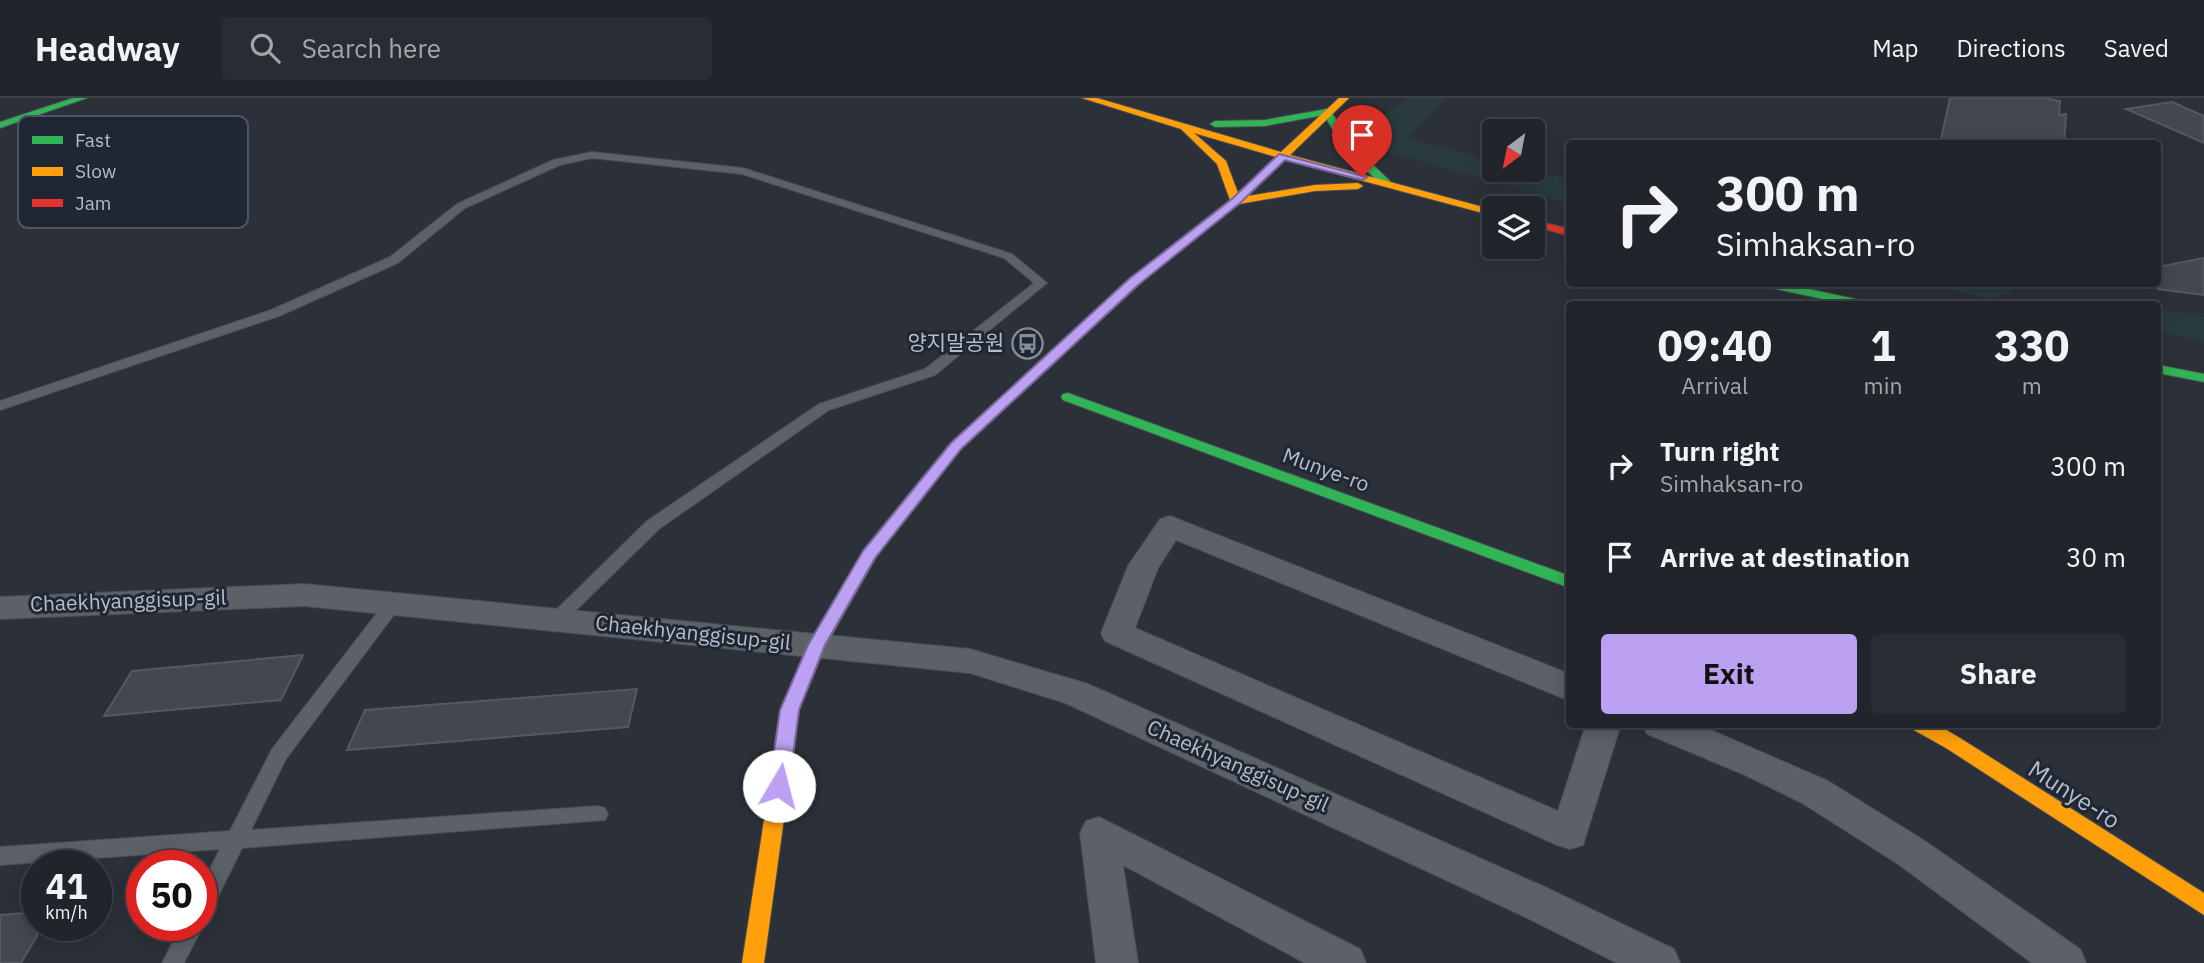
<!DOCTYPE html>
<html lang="en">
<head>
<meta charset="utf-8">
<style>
  body { margin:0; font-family:"IBM Plex Sans","Noto Sans KR",sans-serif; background:#292d33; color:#f1f3f6; height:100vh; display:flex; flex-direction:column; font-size:26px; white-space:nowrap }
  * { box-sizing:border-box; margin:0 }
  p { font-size:23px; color:#a2a5a9 }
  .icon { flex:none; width:38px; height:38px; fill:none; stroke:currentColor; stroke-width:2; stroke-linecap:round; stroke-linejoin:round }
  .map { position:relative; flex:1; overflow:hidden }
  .sheet { position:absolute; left:1566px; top:203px; width:595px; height:427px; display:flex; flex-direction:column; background:#21252b; border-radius:7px; box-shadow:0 4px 18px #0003,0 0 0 2px #3e4247 }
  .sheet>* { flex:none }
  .banner { position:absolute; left:1566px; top:42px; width:595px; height:147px; border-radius:7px; box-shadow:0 4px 18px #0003,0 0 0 2px #3e4247; background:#21252b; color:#f1f3f6; overflow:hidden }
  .needle { width:46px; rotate:212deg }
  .buttons { position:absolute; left:1482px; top:21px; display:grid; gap:14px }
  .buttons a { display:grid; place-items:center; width:63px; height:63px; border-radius:7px; background:#21252b; box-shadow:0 4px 18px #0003,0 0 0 2px #3e4247; font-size:35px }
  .speed { position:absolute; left:21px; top:752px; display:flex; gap:14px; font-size:35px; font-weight:700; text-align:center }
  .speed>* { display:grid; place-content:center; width:91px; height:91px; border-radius:50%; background:#21252b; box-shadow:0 4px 18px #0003,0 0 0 2px #3e4247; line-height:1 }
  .speed small { font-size:18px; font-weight:400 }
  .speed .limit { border:10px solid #d22; background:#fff; color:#111 }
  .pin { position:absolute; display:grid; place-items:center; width:60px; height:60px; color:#fff; margin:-72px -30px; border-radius:50% 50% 50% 0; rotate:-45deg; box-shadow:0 0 7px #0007 }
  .pin .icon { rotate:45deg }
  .me { position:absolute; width:77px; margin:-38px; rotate:8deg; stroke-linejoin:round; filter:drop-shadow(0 0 5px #0008) }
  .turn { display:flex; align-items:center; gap:24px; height:147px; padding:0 35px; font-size:32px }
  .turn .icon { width:91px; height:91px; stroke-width:2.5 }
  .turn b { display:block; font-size:49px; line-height:60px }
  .eta { display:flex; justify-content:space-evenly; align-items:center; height:119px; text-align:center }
  .eta b { font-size:42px; font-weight:700; line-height:49px }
  .cta { display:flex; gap:14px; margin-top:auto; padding:14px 35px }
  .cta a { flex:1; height:80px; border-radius:7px; background:#bca0f2; color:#111; font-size:28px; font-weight:700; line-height:80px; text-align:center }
  .cta a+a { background:#292d33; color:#f1f3f6 }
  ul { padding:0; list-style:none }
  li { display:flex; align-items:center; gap:21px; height:91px; padding:0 35px }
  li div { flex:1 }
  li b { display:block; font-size:26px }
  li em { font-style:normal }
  header { display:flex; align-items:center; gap:42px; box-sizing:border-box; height:98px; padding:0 35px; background:#21252b; border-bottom:2px solid #3e4247 }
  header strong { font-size:33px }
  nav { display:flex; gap:38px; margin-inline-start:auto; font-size:24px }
  .search { width:490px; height:63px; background:#292d33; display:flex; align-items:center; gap:18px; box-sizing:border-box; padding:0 24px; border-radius:7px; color:#a2a5a9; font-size:26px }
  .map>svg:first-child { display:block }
  .green { fill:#293b3f }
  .building { fill:#43474e; stroke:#545961; stroke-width:2 }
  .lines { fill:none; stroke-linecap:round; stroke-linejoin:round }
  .lane-casing { stroke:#4a4d54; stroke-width:2 }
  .street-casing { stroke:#4a4d54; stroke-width:2 }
  .fast-casing { stroke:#4a4d54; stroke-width:2 }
  .slow-casing { stroke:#4a4d54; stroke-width:2 }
  .jam-casing { stroke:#4a4d54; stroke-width:2 }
  .lane { fill:#5c6067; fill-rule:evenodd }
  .street { fill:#5c6067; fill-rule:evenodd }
  .fast { fill:#30b455; fill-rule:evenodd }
  .slow { fill:#ff9f0a; fill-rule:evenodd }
  .jam { fill:#e5322d; fill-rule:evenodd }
  .route { fill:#bca0f2; stroke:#7a689d; stroke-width:2 }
  .labels { text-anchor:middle; stroke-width:6; stroke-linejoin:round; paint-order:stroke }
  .poi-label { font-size:21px; fill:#b6bdc9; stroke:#1f2734; text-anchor:end }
  .street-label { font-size:21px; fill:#b6bdc9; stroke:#1f2734 }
  .near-street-label { font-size:24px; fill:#b6bdc9; stroke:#1f2734 }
  .key { fill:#1f2734; stroke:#4c5461; stroke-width:2 }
  .key-label { font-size:19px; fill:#b6bdc9 }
</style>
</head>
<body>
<header>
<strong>Headway</strong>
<div class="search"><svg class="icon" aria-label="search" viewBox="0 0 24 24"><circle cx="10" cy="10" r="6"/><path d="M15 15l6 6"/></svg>Search here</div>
<nav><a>Map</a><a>Directions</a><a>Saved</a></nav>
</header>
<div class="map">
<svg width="2204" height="865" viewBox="0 0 2204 865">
  <rect width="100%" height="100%" fill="#2c3139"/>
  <path class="green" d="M1407,0H1447L1407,41L1494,63V72H1531L1570,81V106L1382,52L1370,45L1365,38L1384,18Z
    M1926,186H2011V195L1991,201Z
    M2158,210L2204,219V243L2158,234Z"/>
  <path class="building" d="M1950,0H2044L2060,3L2059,17L2066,16L2064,46H1940Z
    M2172,4L2204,18V45L2126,11Z
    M2204,160V197L2158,191V169Z
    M303,557L281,602L104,618L132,573Z
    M637,591L628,629L347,652L365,612Z
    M37,814V838L21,865H0V817Z"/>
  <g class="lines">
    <defs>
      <path id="lane" d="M592,54L743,70L1012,156L1047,185L935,277L829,312L659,431L563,525H551L548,521L551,517L647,423L819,306L925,271L1034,185L1004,160L742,76L592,60L560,67L465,110L398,165L279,218L0,312V303L271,212L390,159L457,106L553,62Z
        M393,500L399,502L401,506L399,510L286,661L251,732L598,708L605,710L608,716L605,722L242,750L209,817L201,819V788L220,751L0,767V749L230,733L272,651L387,502Z
        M201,825L203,828L184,865H162L181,828H201Z"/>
      <path id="street" d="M1170,418L1570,576V603L1176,442L1158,470L1135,530L1558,713L1586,626H1621L1583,747L1570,751L1557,747L1105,543L1101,535L1128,468L1160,421Z
        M304,486L970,551L1088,586L1547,790L1674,851L1680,865H1617L1519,816L1065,605L970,575L304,508L0,521V499Z
        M1642,626H1697L1828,683L1925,743L2080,851L2086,865H2032L1898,766L1802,705L1745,677L1647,636Z
        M1099,719L1360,851L1366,865H1305L1123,767L1138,865H1096L1080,735L1086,723Z"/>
      <path id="fast" d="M73,0H87L0,30V24Z
        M1327,11L1330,12L1353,48L1390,83V87H1382L1345,52L1324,17L1265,28L1215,29L1210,26L1215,23L1265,22Z
        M1141,174L1145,175V181L961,351L877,458H865L863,454L865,450L951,345L1137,175Z
        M1765,186H1785L1865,203L1867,206H1846L1767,189Z
        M2158,267L2204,276V284L2158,275Z
        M1068,295L1570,478V490L1063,302L1061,299L1063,296Z"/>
      <path id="slow" d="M1082,0H1097L1281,54L1339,0H1349L1290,57L1494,112V118L1285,62L1248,98L1315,87L1358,85L1363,88L1358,91L1315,93L1239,106L1145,181H1137V175L1230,102L1217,66L1181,31ZM1194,35L1276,59L1238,95L1226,63Z
        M871,449L879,454L826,547L799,612L764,865H742L781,612L808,547L865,450Z
        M1910,626H1936L1960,640L2204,795V817L1946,650L1912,631Z"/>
      <path id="jam" d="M1533,122L1570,131V138L1533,128Z"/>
    </defs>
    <use href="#lane" class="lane-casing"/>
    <use href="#street" class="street-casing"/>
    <use href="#fast" class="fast-casing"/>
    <use href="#slow" class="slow-casing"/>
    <use href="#jam" class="jam-casing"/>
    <use href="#lane" class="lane"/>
    <use href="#street" class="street"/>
    <use href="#fast" class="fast"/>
    <use href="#slow" class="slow"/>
    <use href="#jam" class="jam"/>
  </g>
  <path class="route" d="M1279,56L1367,79L1362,82L1285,62L1240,105L1138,187L961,351L875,460L825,547L799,612L789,688L786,694L779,696L772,694L769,688L780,612L808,547L863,453L951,345L1129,181L1232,101Z"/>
  <defs>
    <symbol id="bus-ring" viewBox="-11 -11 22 22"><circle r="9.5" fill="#1f2734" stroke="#868c97" stroke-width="1.5"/><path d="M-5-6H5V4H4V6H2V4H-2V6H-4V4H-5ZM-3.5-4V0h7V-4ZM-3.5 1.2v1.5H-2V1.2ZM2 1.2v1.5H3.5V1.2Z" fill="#868c97"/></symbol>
  </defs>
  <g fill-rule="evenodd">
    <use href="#bus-ring" x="1010" y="228" width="35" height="35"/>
  </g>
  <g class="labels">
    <g class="poi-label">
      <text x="1004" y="252">양지말공원</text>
    </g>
    <g class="street-label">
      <text transform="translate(1326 372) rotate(20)" y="7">Munye-ro</text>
      <text transform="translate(128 503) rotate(-2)" y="7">Chaekhyanggisup-gil</text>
      <text transform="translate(693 535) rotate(6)" y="7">Chaekhyanggisup-gil</text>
      <text transform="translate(1238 668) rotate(24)" y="7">Chaekhyanggisup-gil</text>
    </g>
    <g class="near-street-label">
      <text transform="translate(2074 697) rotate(33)" y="8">Munye-ro</text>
    </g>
  </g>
  <rect x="18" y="18" width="230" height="112" rx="10" class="key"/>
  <rect x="32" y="38" width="31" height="8" fill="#30b455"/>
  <rect x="32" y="69" width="31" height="9" fill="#ff9f0a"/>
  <rect x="32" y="101" width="31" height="8" fill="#e5322d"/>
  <g class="key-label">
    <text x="75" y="49">Fast</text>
    <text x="75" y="80">Slow</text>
    <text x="75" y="112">Jam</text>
  </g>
</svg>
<div class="buttons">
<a><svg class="needle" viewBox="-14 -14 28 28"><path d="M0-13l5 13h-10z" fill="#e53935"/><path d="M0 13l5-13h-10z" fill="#a2a5a9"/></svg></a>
<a><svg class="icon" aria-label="layers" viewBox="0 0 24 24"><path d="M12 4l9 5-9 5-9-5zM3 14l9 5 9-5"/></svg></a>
</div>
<div class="speed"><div>41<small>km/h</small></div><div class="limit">50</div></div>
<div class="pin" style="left:1362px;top:79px;background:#d93025"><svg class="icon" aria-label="arrive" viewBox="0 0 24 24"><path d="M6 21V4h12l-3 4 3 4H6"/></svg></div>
<svg class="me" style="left:779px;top:688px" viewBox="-20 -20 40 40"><circle r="19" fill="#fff"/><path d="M0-13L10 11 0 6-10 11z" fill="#bca0f2"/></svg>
<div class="banner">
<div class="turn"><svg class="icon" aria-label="right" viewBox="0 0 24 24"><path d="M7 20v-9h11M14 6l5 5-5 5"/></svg><div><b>300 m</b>Simhaksan-ro</div></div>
</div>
<section class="sheet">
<div class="eta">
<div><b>09:40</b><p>Arrival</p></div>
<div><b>1</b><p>min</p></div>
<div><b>330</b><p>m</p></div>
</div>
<ul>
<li><svg class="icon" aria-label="right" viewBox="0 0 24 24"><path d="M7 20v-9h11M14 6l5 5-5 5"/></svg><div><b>Turn right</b><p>Simhaksan-ro</p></div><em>300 m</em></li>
<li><svg class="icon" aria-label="arrive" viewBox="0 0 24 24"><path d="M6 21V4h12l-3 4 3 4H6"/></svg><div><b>Arrive at destination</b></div><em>30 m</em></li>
</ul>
<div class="cta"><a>Exit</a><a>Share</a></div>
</section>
</div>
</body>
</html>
